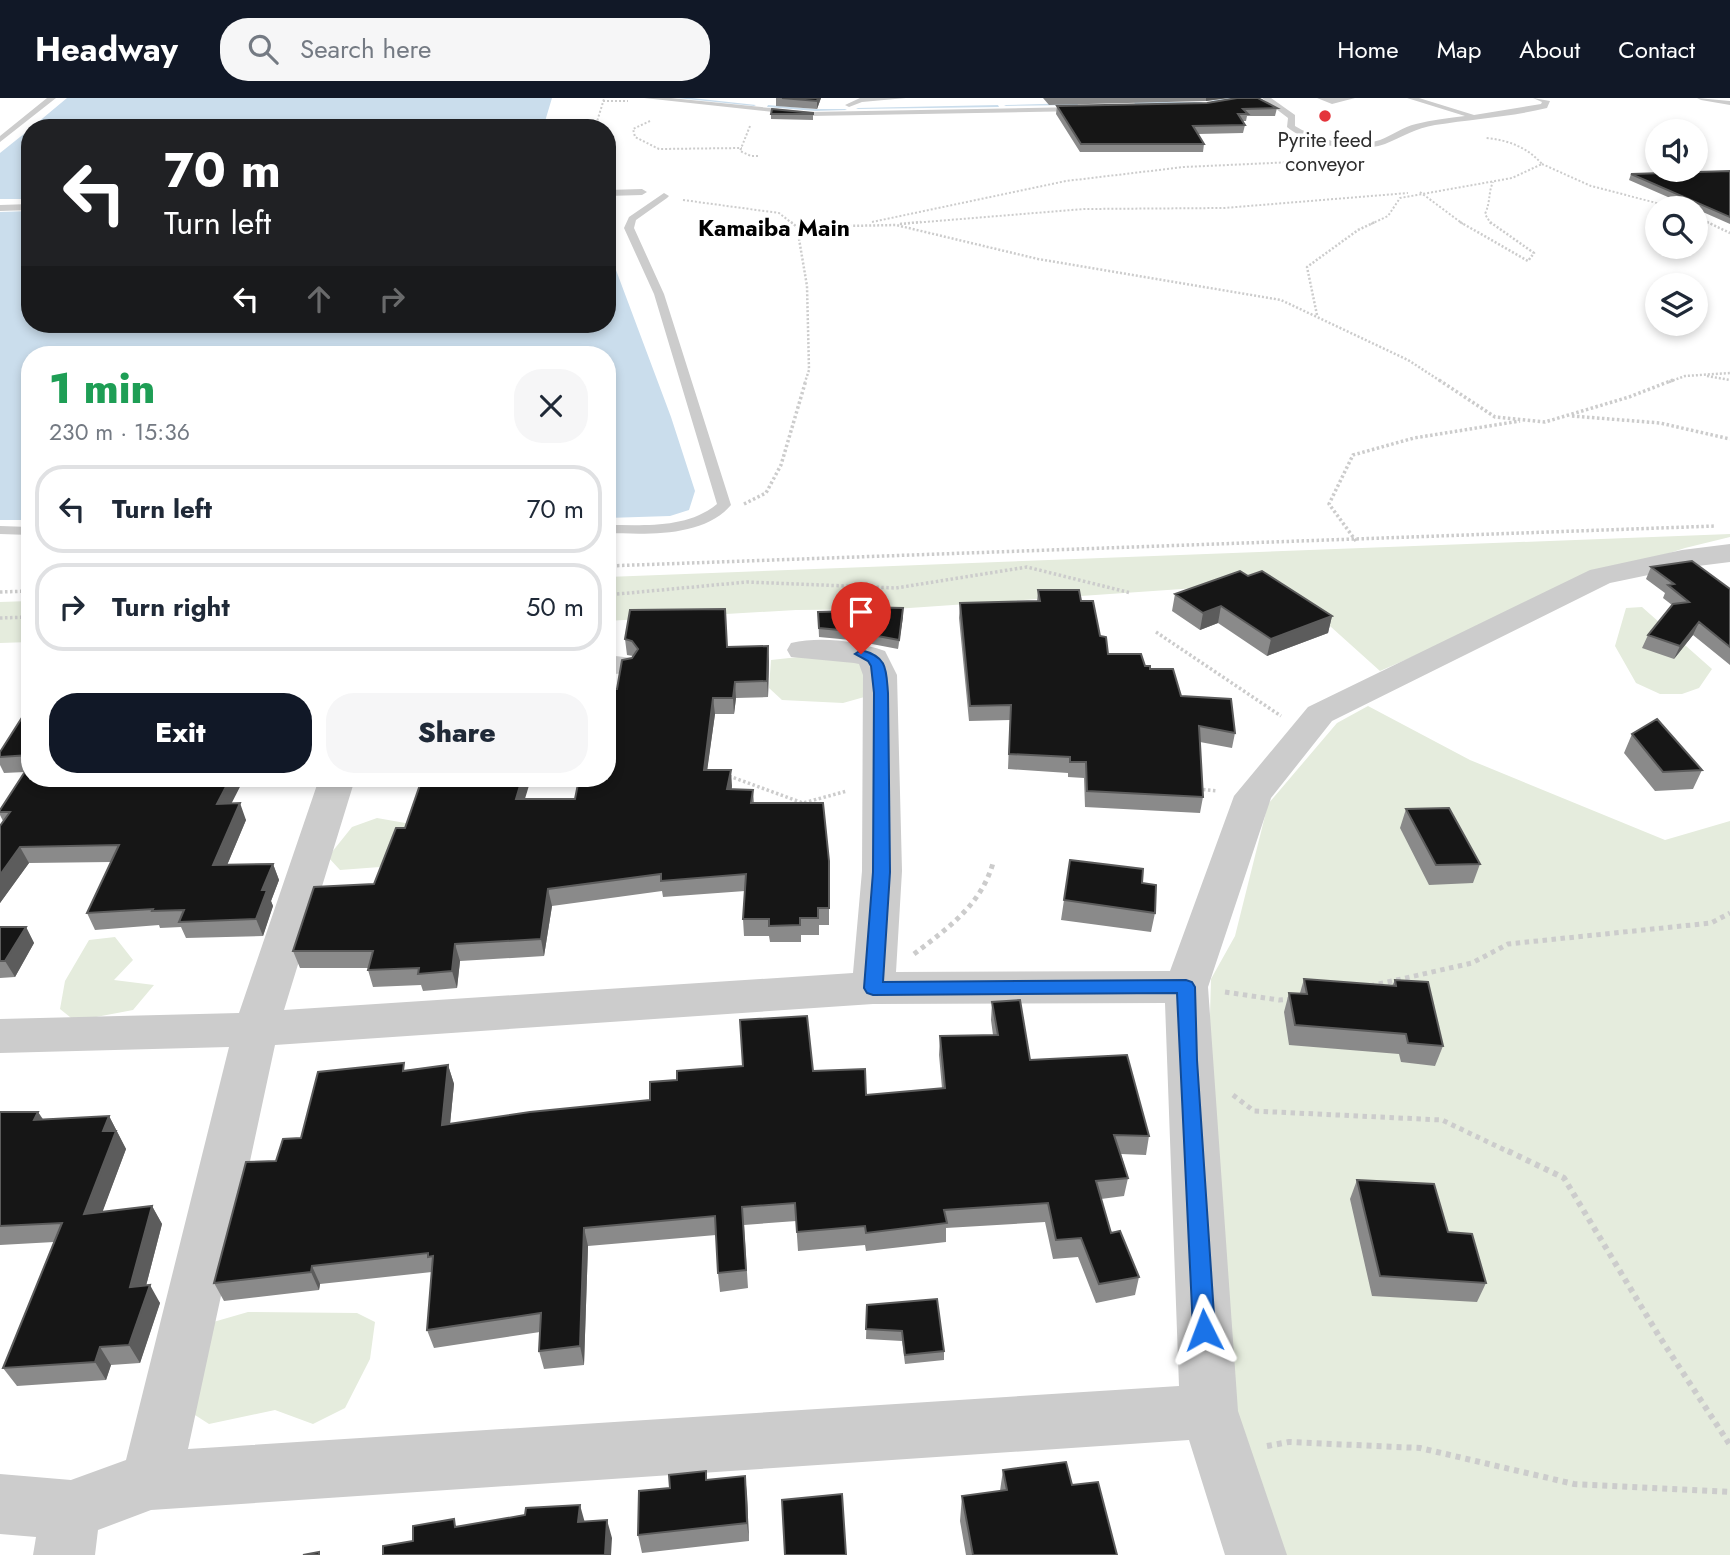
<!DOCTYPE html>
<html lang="en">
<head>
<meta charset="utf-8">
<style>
  body { margin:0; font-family:Jost,sans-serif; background:#f6f6f7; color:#1f2937; height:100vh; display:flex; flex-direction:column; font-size:26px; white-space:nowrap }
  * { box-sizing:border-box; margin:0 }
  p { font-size:23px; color:#747a83 }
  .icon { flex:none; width:38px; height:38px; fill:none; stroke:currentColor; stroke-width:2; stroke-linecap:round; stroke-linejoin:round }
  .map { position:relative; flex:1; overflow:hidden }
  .sheet { position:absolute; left:21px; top:248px; width:595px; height:441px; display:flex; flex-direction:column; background:#fff; border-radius:28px; box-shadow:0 4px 10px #0003 }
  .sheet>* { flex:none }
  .guide { position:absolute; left:21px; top:21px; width:595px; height:214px; border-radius:28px; box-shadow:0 4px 10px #0003; background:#202124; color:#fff; overflow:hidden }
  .fabs { position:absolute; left:1645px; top:21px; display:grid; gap:14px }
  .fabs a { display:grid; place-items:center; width:63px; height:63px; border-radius:50%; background:#fff; box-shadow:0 4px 10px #0003; font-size:35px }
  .pin { position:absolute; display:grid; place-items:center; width:60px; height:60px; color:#fff; margin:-72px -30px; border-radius:50% 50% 50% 0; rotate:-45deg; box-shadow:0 0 7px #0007 }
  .pin .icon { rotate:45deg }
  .me { position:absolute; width:77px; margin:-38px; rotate:357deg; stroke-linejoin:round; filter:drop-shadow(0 0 5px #0008) }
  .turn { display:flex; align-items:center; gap:24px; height:147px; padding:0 28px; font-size:32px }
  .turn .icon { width:91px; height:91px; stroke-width:2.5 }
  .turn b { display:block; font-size:49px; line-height:60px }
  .lanes { display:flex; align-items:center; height:66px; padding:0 28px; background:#0003; justify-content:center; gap:35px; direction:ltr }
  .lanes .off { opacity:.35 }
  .round { display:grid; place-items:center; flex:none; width:74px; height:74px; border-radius:28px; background:#f6f6f7 }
  .head { display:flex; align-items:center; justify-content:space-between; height:119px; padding:0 28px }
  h1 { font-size:42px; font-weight:800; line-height:52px; color:#1e9e55 }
  .primary-button { display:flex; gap:14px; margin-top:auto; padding:14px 28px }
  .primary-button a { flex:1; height:80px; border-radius:28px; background:#111827; color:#fff; font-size:28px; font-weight:800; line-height:80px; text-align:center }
  .primary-button a+a { background:#f6f6f7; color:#1f2937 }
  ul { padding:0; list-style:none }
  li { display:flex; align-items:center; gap:21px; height:88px; margin:0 14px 10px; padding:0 14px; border:4px solid #e0e1e3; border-radius:28px }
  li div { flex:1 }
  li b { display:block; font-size:26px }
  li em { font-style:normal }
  header { display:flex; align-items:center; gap:42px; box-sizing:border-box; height:98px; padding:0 35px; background:#111827; color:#fff }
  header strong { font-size:33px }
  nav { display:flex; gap:38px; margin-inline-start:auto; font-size:24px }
  .search { width:490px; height:63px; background:#f6f6f7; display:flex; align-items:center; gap:18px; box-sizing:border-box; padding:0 24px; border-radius:28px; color:#747a83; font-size:26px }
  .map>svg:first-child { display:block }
  .green { fill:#e5ecdd }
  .water { fill:#caddec }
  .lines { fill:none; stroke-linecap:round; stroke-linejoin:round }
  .stream { fill:#caddec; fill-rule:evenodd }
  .path-far4 { stroke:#ccc; stroke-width:2; stroke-dasharray:2 2; stroke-linecap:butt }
  .path-far3 { stroke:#ccc; stroke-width:2.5; stroke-dasharray:2 2; stroke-linecap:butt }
  .path-far2 { stroke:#ccc; stroke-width:3.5; stroke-dasharray:2.5 2.5; stroke-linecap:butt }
  .path-far1 { stroke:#ccc; stroke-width:5; stroke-dasharray:4.5 4.5; stroke-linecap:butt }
  .path { stroke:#ccc; stroke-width:6; stroke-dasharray:5 5; stroke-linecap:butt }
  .lane { fill:#ccc; fill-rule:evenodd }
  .street { fill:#ccc; fill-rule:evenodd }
  .wall { fill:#8a8a8a }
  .shaded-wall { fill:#5c5c5c }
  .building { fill:#161616; stroke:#5c5c5c; stroke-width:2 }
  .route { fill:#1a73e8; stroke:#114b97; stroke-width:2 }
  .poi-dot { fill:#e4343b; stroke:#fff; stroke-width:2.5 }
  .labels { text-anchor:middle; stroke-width:7; stroke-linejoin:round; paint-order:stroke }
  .far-poi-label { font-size:21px; fill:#2f2f2f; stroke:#fff }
  .far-quarter-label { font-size:23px; font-weight:bold; fill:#000; stroke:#fff }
</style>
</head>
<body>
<header>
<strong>Headway</strong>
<div class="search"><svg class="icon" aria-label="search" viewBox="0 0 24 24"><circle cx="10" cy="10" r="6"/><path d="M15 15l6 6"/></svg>Search here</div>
<nav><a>Home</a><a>Map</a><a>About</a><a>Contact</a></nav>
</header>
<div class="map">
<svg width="1730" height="1457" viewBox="0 0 1730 1457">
  <rect width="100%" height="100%" fill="#fff"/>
  <path class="green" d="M1730,436V439L1685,450L1593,480L1380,573L1281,484L895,511L796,512L607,523V479Z
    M30,503V544L0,545V504Z
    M1642,509L1712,571L1699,590L1682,596H1660L1636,585L1615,548L1626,510Z
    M826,556L851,560L871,572L875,596L843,605L782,602L769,590L771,562Z
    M1368,608L1470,662L1665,742L1730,723V1457H1269L1212,1300L1206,1061L1211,881L1235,838L1268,706L1337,625Z
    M377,720L411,726L403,745L380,769L340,772L328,759L352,729Z
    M115,839L133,862L114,882L154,887L133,912L75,923L60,911L65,883L89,842Z
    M248,1214L357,1215L375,1224L370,1261L345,1310L313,1326L275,1312L209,1326L184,1310L196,1229Z"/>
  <path class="water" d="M67,0H552L543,30H31Z
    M30,31V101H0V55Z
    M30,113V226H607V148L671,319L695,393L689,412L670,418L607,420V257H30V422H0V114Z"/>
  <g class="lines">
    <path class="stream" d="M677,0H692L756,7L754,8Z
      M1228,0H1242L1212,4L1210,3Z
      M1134,4H1201L1203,5L1135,6Z
      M1077,5L1078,7L1004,8L1006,7Z
      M768,7L815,11H845L847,12L815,13L767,9Z
      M998,7L999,9L856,11L858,10Z"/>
    <path class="path-far4" d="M603,3H628
      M650,23L633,31L635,39L659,51L742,50
      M750,28L740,53L751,58H760
      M595,30L604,1
      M1542,66L1591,88L1676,110
      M1420,94L1463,126
      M683,102L779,115L793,126
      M1696,119L1711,126
      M872,124L1066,83L1184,69L1316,63
      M900,126L1084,111L1224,110L1408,95
      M1371,126L1388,118L1400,100L1512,80L1542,66C1527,49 1508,42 1486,40
      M1491,126L1485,116C1491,102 1488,95 1493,84"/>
    <path class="path-far3" d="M791,124L797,129L896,127L1038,161L1281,202L1408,262L1442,284
      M1460,124L1528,163L1534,155L1490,124
      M1707,124L1730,135
      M900,126L921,124
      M797,129L807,188L809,272L805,284
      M1317,217L1307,169L1358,132L1375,124
      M1707,278L1730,282
      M1669,284L1685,278L1730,275"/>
    <path class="path-far2" d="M1439,282L1495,319L1545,324L1629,299L1673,282
      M1572,318L1660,325L1730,341
      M744,406L766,395L781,367L806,282
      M1356,443L1329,406L1353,357L1414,340L1520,323
      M607,468L1715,428
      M0,494L30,493
      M607,497L747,484L896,490L1027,469L1131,495
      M0,520L30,519
      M1156,534L1281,618
      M729,678L803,705L847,693
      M1198,691L1217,693"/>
    <path class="path-far1" d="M914,856C948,830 981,807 993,765
      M1370,888L1472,865L1508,846L1711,825L1730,815
      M1225,894L1279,902L1293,901
      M1233,997L1254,1013L1442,1022L1511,1055"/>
    <path class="path" d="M1508,1053L1564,1080L1659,1238L1730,1347
      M1267,1348L1289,1344L1420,1350L1574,1386L1730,1394"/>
    <path class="lane" d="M47,0H56L0,44V38Z
      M644,0H671L810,14L1082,9L1086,11L1082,13L810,18Z
      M860,0H906L862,4L849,9L845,7Z
      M1262,0H1271L1295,17V28C1318,42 1354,51 1380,42C1393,37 1403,29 1416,26C1432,22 1449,20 1465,18L1407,0H1419L1474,17L1541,6L1542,4L1533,0L1550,3L1547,10C1510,19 1472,21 1435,27C1416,30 1402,39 1385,46C1356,56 1310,48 1287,29L1288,20Z
      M1317,0H1355L1332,6Z
      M1697,0L1730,3V7L1701,2Z
      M607,92L642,91L647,94L642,97L607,98Z
      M664,95L669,98L667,100L636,122L634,130L664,196L731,407C703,440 646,436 607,435V427C643,427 687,431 717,406L654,196L624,130L629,119Z
      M30,106V112L0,113V107Z
      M0,428L30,429V437L0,436Z"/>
    <path class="street" d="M1730,446V464L1682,470L1610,485L1332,623L1271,700L1208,889L1238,1313L1287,1457H1225L1189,1342L151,1412L98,1432L95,1457H33L36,1439L0,1436V1376L71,1382L126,1362L229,949L0,955V921L239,915L319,681H355L284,912L853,875L862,773L863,577L859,566L854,565L791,559L787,552L791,545C822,538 856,543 885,553L897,577L902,773L896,874L1170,873L1234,698L1308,609L1590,472L1682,452ZM1165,905L1179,1288L188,1351L275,947L873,906Z
      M607,557L632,560L637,567L632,574L607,577Z"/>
  </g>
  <path class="wall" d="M776,0H821L817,11L776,8Z
    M1043,0H1228L1206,3L1049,7Z
    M1057,8L1277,10L1275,18H1247L1246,23H1243L1245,27L1243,35L1198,36L1204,46L1203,54H1080L1056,16Z
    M813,15V22L771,21V16Z
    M1730,73V126L1696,111V110H1693L1629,82L1631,76Z
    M1651,469L1730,491V567L1693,537L1674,561L1642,550L1648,537L1672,507L1663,500L1665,495L1646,481Z
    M1248,478L1332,518L1328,535L1267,558L1218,525L1200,532L1172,513L1175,496Z
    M1038,492L1081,503L1100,538L1108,556L1145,568L1150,571L1181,598L1235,635L1232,650L1200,644L1203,699L1200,715L1085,709L1084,680L1068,679V675L1008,671L1010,622L969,623L959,520L960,505L1037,503Z
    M903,510L898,551L851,542L819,539L818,514L858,513Z
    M625,541L728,549L769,563L768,599L736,600L734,616H715L707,672L732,688V692H753L754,705L829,763V827H819V837H801V844H770L769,838H744L743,821L745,793L663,799L662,793L552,808L544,858L460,863L457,890L423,893L421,887L373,889L368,872L369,870H300L293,853L374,786L405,730L525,701H575L617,591L633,558L627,557Z
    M30,607V681L231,706L246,722L227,767L273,766L279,782L271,803L273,808L263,838L186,840L181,829L160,830L159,827L95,832L87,815L111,764L29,765L0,805V728L3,723L0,717V712L25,674L4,675L0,667V654Z
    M1632,636L1702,672L1693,691L1655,693L1624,655Z
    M1406,711L1480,766L1473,785L1429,787L1400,730Z
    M1142,785L1155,815L1151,834L1061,822L1064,802Z
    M0,829H26L34,845L15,879L0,880Z
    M1304,881L1392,888L1395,882L1443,948L1435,968L1401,964L1399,956L1289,947L1284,914L1289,895H1300Z
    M992,904L1030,962L1149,1038L1146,1057L1121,1056L1128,1080L1124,1098L1101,1101L1111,1135L1139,1179L1135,1197L1096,1205L1078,1159L1053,1161L1045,1124L946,1130V1144L866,1153L865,1147L798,1153L796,1123L744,1127L748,1190L720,1194L718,1175L716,1137L588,1148L584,1267L544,1271L539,1253L540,1234L434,1250L427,1232L432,1174L320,1186L319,1192L224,1203L214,1185L276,1063L301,1040L406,972L448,967L454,986L450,1026L650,1002L813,973L866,997L942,990L939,957L940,938L993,937L991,922Z
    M38,1014L43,1021L109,1018L126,1051L102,1114L152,1108L162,1126L146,1188L160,1205L140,1265L111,1267L106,1282L17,1288L3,1270L54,1144L0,1147V1015Z
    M1357,1082L1448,1134L1486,1185L1477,1204L1372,1198L1350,1101Z
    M867,1207L944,1253V1262L905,1266L902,1243L866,1241Z
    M1003,1372L1072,1387L1117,1457H966L960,1423L962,1398L1000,1393Z
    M708,1382L747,1396L749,1443L642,1455L638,1437L670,1390Z"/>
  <path class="shaded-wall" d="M818,0H821L817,11V3Z
    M1206,0H1228L1206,3Z
    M1221,508L1218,525L1200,532L1203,515Z
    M903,510V519L898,551L899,542Z
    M1332,518L1328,535L1267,558L1271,541Z
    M1699,524L1693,537L1674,561L1680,548Z
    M768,548L769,563L768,599L767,583Z
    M735,584L736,600L734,616L733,600Z
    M713,600L715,616L705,688L704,672Z
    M731,672L732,688L728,708L727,691Z
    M230,681H244L223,722L217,706Z
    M522,681H531L520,717L516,701Z
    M240,705L246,722L220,784L213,767Z
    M20,749L29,765L0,805V777Z
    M273,766L279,782L271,803L273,808L263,838L256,821L262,792Z
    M548,791L552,808L544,858L541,841Z
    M26,829L34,845L15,879L5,863Z
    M455,846L460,863L457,890L452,873Z
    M448,967L454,986L448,1046L442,1027Z
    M38,1014L49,1032L34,1022Z
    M109,1018L126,1051L95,1134L84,1116L103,1033Z
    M152,1108L162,1126L141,1207L130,1189Z
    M584,1130L588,1148L584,1267L580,1248Z
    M312,1168L320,1186L319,1192L311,1174Z
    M150,1187L160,1205L140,1265L129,1247Z
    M100,1249L111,1267L106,1282L95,1264Z
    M745,1378L747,1396L749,1443L747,1425Z
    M580,1407L585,1425L578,1424Z
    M607,1422L612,1440L611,1457H605Z"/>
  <path class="building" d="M782,0H818L817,3Z
    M1237,0H1258L1277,10L1243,11L1248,16H1238L1245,27L1193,28L1204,46H1081L1057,8L1207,5Z
    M772,11L813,15V16H771Z
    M1730,73V119L1631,76Z
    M1692,463L1730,491V549L1699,524L1680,548L1648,537L1673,506L1689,504L1668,487L1674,486L1651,469Z
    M1240,473L1248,478L1262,473L1332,518L1271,541L1221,508L1203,515L1175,496Z
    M1038,492H1079L1081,503H1093L1100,538L1106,539L1108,556H1141L1145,568H1150V571H1173L1181,598L1231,601L1235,635L1199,628L1203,699L1087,693L1086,664H1070V659L1009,656L1011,607L970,608L960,505L1040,503Z
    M858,509L903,510L899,542L851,533L819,530L818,514L858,513Z
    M725,511L727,549L768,548L767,583L735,584L733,600H713L704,672H731L727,691L753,692L751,705H823L829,763V810H818V820H800V827L769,828V821H743L746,776L661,783V776L548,791L541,841L455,846L452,873L418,876L419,870L368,872L373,853H293L314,789L374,786L396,730H405L422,681H522L516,701H575L579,681H607V591H617L622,562L632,560L638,551L632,543L625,541L630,512Z
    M30,607V657L0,659V654Z
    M1657,621L1702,672L1663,674L1632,636Z
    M30,666V681H230L217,706L240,705L213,767L273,766L262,792H267L256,821L179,824L184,812L152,813L153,811L87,815L119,747L20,749L0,777V728L10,714H0V712Z
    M1449,710L1480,766L1436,767L1406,711Z
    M1070,762L1143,771L1142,785L1156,787L1155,815L1064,802Z
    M0,829H26L5,863H0Z
    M1304,881L1396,888L1395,882L1428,884L1443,948L1408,945L1406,936L1295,927L1289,895L1307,896Z
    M1020,902L1030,962L1127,957L1149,1038L1114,1037L1128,1080L1096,1083L1111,1135L1120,1133L1139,1179L1099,1186L1081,1140L1056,1142L1048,1105L944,1112L947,1125L866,1135L865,1128L797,1134L795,1105L742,1109L746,1172L718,1175L715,1118L584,1130L580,1248L539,1253L541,1215L427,1232L433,1158L428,1159V1155L312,1168L311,1174L214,1185L246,1064L276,1063L283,1041L301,1040L318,974L404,965L403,973L448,967L442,1027L530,1014L650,1002V984L677,982V973L743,968L740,922L807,918L813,973L865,971L866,997L945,990L940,938L998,937L992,904Z
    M0,1014H38L34,1022L109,1018L103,1033H116L84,1116L152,1108L130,1189L150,1187L129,1247L100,1249L95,1264L3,1270L62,1125L0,1128Z
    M1357,1082L1434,1086L1448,1134L1472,1136L1486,1185L1380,1178Z
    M937,1201L944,1253L905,1257L902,1233L866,1231L867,1207Z
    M1066,1364L1072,1387L1098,1384L1117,1457H973L962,1398L1007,1392L1003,1372Z
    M706,1373V1382L745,1378L747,1425L638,1437L639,1393L670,1390L669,1377Z
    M842,1396L846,1457H785L782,1402Z
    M580,1407L578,1424L607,1422L605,1457H383V1448L413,1443V1428L454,1421L455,1429L525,1417L526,1410Z
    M319,1454V1457H303Z"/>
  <path class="route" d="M861,552C888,559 886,571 888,595L890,774L883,884L1186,882L1192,884L1195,889L1197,962L1215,1232L1212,1239L1204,1242L1196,1239L1193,1232L1177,895L873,897L867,895L864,890L873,774L874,595L871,568L868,563L855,556Z"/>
  <circle class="poi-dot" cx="1325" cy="18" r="7"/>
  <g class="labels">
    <g class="far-poi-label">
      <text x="1325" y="49">Pyrite feed<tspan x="1325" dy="24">conveyor</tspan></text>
    </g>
    <g class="far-quarter-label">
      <text x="774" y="138">Kamaiba Main</text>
    </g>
  </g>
</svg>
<div class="fabs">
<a><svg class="icon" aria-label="sound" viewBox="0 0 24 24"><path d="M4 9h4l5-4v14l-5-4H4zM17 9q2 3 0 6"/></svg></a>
<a><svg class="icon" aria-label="search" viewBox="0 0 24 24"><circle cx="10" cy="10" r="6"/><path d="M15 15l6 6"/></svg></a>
<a><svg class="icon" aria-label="layers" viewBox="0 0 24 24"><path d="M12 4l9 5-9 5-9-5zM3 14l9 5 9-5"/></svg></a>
</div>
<div class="pin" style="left:861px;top:556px;background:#d93025"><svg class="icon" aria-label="arrive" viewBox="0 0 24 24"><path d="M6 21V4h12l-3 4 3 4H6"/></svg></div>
<svg class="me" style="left:1204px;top:1232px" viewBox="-20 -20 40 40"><path d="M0-17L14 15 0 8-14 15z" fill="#1a73e8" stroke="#fff" stroke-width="4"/></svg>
<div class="guide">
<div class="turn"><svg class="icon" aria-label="left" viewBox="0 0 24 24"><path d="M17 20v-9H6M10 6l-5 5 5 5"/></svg><div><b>70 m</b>Turn left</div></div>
<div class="lanes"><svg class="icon" aria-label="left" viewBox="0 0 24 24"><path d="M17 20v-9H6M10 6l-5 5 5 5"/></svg><svg class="icon off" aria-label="ahead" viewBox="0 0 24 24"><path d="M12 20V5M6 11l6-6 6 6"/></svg><svg class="icon off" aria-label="right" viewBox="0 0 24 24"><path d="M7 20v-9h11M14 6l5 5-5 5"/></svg></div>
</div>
<section class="sheet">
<div class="head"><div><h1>1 min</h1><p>230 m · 15:36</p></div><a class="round"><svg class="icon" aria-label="close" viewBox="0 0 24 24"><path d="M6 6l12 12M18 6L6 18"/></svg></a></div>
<ul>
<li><svg class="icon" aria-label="left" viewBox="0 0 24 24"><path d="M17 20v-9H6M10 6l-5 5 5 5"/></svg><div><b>Turn left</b></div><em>70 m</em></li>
<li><svg class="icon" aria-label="right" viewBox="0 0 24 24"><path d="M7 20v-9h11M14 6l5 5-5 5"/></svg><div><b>Turn right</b></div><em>50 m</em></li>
</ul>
<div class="primary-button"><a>Exit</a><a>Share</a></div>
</section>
</div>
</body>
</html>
